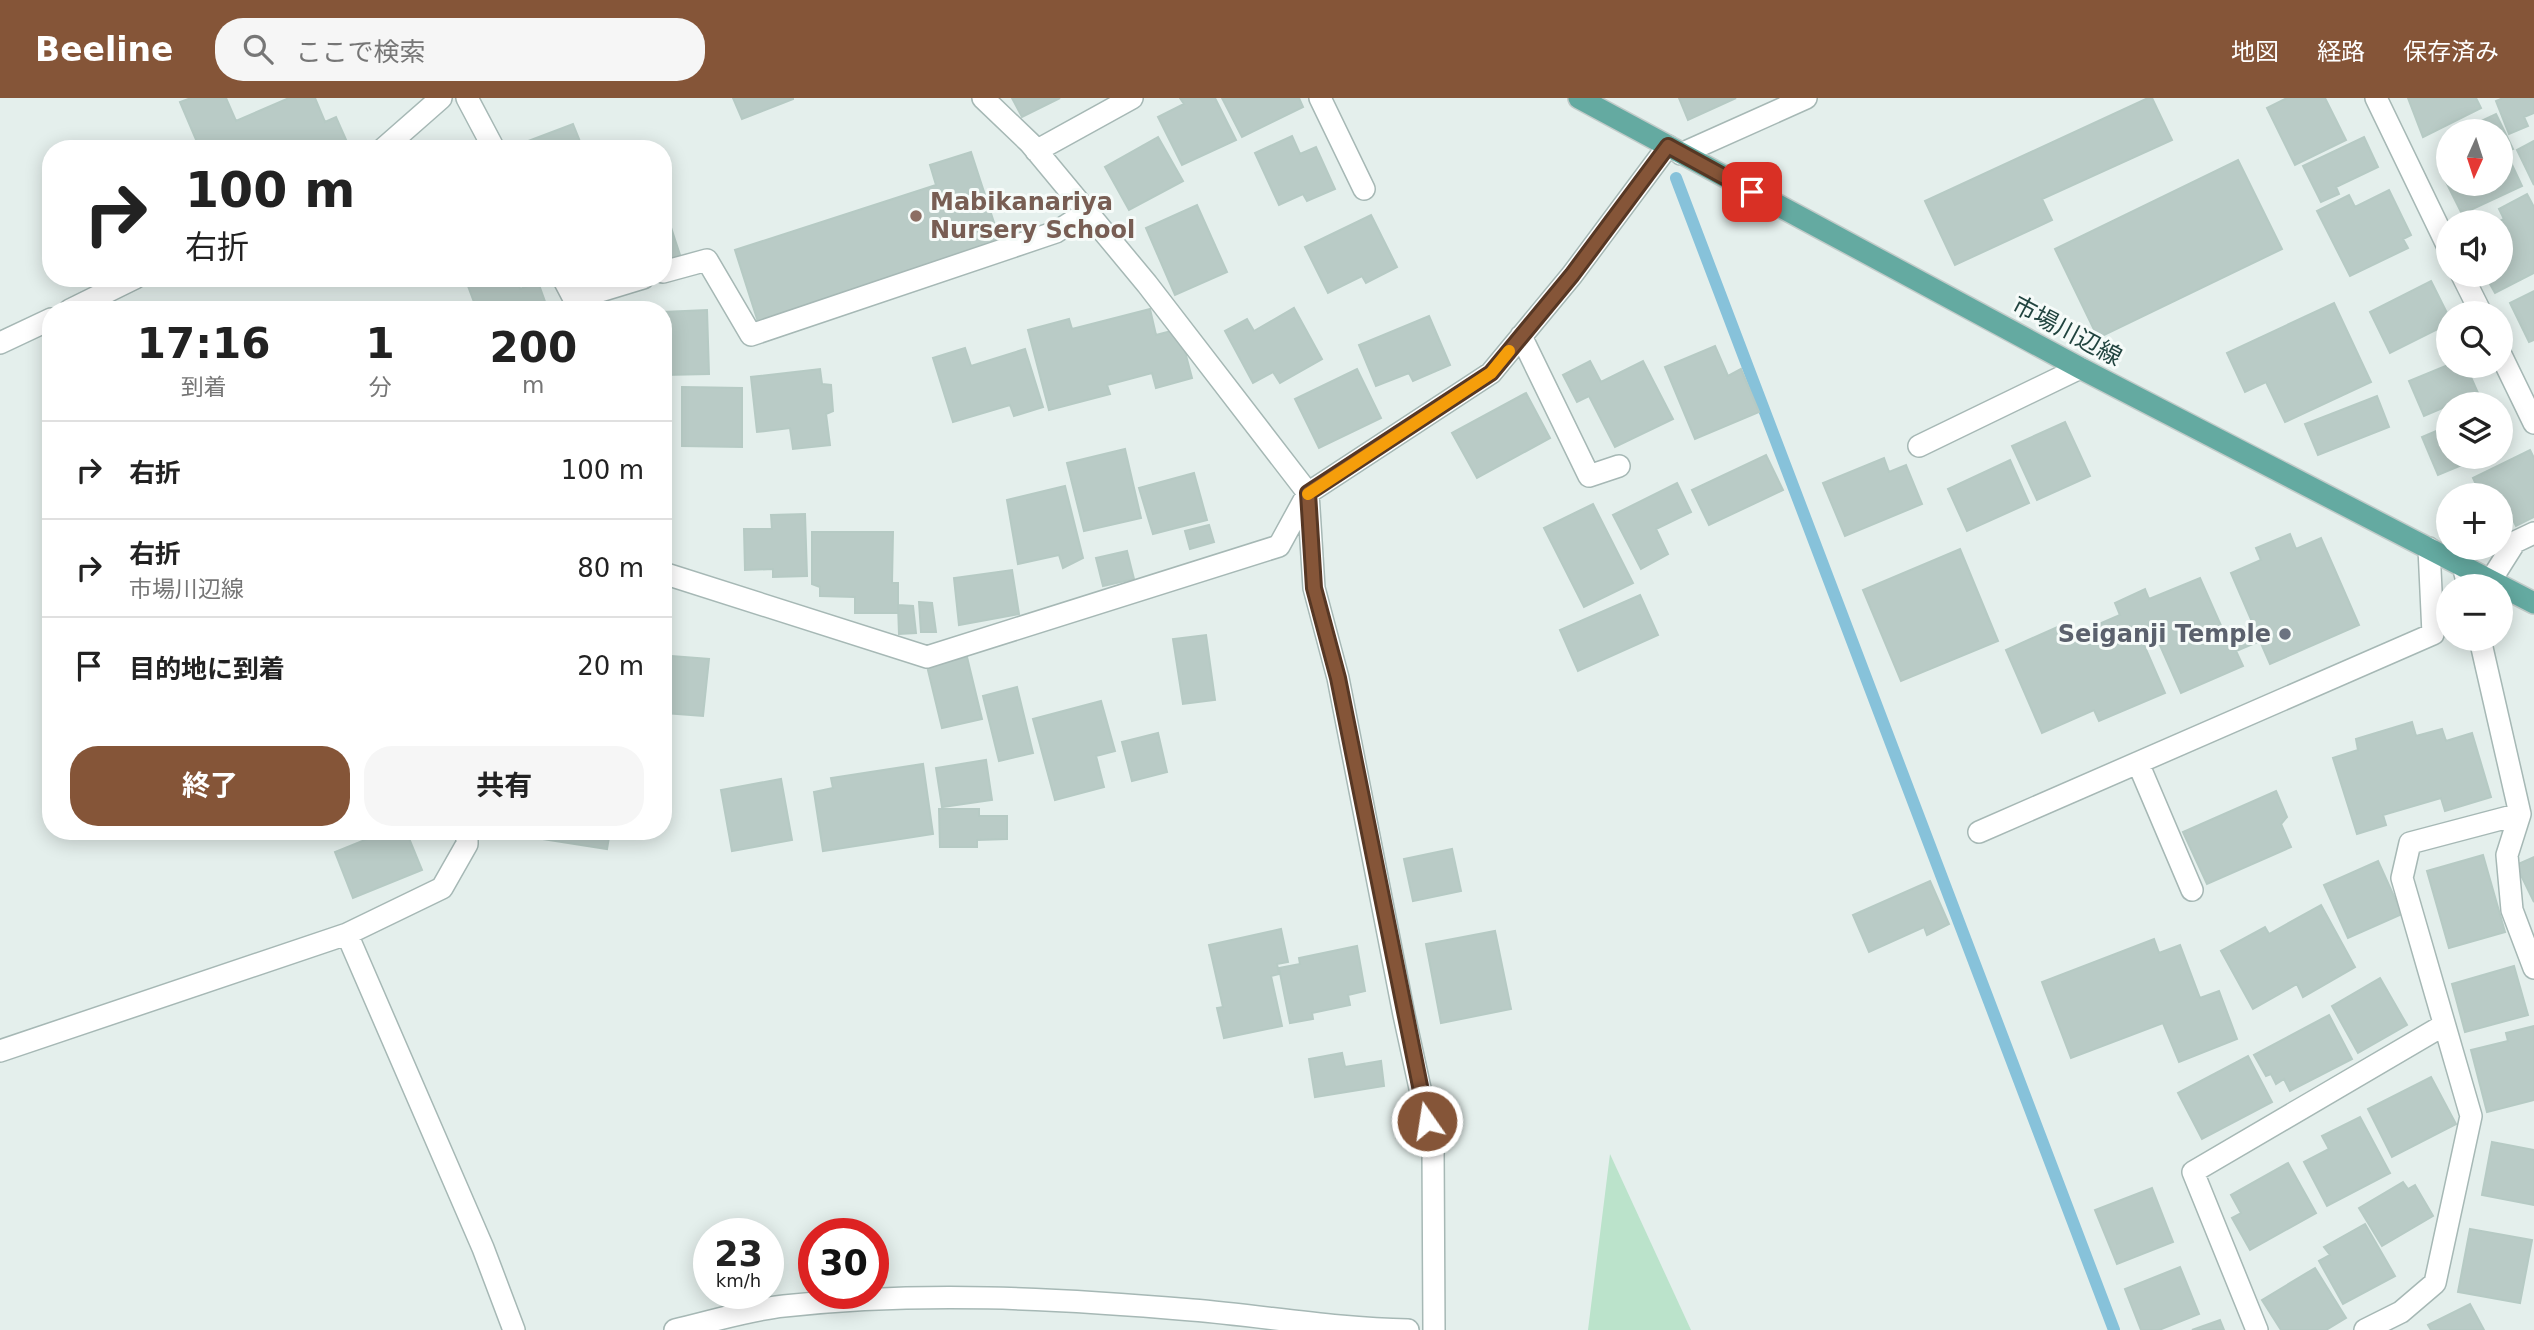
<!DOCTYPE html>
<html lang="ja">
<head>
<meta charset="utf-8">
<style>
  body { margin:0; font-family:"DejaVu Sans","Noto Sans JP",sans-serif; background:#f6f6f6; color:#222; height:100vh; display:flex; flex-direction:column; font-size:26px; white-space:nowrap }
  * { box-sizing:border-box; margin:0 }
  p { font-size:23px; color:#767676 }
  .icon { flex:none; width:38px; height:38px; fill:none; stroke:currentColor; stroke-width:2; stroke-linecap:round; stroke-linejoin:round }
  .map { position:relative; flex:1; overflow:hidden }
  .panel { position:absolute; left:42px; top:203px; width:630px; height:539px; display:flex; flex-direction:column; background:#fff; border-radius:28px; box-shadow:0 4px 18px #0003 }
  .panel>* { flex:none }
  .top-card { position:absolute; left:42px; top:42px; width:630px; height:147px; border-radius:28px; box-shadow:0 4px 18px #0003; background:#fff; color:#222; overflow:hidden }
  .needle { width:46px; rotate:183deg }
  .tools { position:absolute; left:2436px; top:21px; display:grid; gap:14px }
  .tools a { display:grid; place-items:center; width:77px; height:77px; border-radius:50%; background:#fff; box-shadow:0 4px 18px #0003; font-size:35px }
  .speed { position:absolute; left:693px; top:1120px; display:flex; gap:14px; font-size:35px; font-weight:700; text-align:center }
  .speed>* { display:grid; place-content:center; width:91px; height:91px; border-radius:50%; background:#fff; box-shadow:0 4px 18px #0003; line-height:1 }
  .speed small { font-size:18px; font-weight:400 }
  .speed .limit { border:10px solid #d22; background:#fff; color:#111 }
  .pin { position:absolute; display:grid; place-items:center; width:60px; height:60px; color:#fff; margin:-30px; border-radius:14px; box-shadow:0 4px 10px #0006 }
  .me { position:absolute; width:77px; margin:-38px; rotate:347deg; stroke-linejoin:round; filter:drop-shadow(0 0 5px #0008) }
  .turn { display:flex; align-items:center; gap:24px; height:147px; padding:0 28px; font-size:32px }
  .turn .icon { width:91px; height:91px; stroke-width:2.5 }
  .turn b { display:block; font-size:49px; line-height:60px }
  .eta { display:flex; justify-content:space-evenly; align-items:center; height:119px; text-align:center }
  .eta b { font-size:42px; font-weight:700; line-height:49px }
  .primary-button { display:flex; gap:14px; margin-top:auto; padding:14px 28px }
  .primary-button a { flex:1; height:80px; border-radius:28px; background:#855538; color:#fff; font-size:28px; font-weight:700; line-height:80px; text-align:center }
  .primary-button a+a { background:#f6f6f6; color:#222 }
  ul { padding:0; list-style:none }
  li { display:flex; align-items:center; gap:21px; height:98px; padding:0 28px; border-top:2px solid #e0e0e0 }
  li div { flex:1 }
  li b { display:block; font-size:26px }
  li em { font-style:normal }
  header { display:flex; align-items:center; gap:42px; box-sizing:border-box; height:98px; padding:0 35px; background:#855538; color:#fff }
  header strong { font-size:33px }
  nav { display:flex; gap:38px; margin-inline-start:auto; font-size:24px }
  .search { width:490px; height:63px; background:#f6f6f6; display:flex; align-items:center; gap:18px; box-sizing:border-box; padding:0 24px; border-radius:28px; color:#767676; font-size:26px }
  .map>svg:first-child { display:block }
  .green { fill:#bbe3cb }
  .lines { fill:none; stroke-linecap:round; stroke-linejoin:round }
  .stream { stroke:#87c2da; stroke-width:12 }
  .building { fill:#b9cbc6; stroke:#b6cac4; stroke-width:2 }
  .minor-casing { stroke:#a6b8b5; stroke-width:24 }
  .major-casing { stroke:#c1cbc9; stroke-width:24 }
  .minor { stroke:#fff; stroke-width:21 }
  .major { stroke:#64aaa1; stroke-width:21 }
  .route-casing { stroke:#563724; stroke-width:18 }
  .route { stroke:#855538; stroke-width:12 }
  .slow { stroke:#f59e0b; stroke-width:12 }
  .education-dot { fill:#8d6e63; stroke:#f6fbf9; stroke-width:2.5 }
  .worship-dot { fill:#6b7280; stroke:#f6fbf9; stroke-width:2.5 }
  .labels { text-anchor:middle; stroke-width:6; stroke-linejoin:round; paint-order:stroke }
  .education-label { font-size:24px; font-weight:bold; fill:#785e54; stroke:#f6fbf9; text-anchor:start }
  .street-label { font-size:24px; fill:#21443f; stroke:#f6fbf9 }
  .worship-label { font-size:24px; font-weight:bold; fill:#5b616d; stroke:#f6fbf9; text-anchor:end }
</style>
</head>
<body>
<header>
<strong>Beeline</strong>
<div class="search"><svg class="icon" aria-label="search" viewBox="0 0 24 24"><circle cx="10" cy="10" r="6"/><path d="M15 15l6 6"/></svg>ここで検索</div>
<nav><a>地図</a><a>経路</a><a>保存済み</a></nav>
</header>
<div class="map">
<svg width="2534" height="1232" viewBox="0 0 2534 1232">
  <rect width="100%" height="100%" fill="#e4efec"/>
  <path class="green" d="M1610,1056L1691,1232H1588Z"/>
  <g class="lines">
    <path class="stream" d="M1676,80L2114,1232"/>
  </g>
  <path class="building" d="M191,0H226L236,23L289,0H315L325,24L336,19L347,44L330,51H251L249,45L234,51H200L180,4Z
    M733,0H793V1L742,21Z
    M1012,0H1060L1022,19Z
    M1180,0H1215L1236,42L1182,67L1158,19L1184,6Z
    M1222,0H1299L1303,9L1242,39Z
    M1679,0H1736L1688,22Z
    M2148,0H2152L2172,42L2042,101L2052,122L1955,167L1925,103Z
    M2287,0H2325L2346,42L2295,67L2267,10Z
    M2408,0H2476L2481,10L2423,39Z
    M2503,0H2534V15L2524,19L2528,28L2509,36L2496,3Z
    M2496,16L2513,51L2506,54L2522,88L2462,116L2440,72L2448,68V86H2501V33L2462,32Z
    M573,26L583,51H511L510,50Z
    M1292,38L1300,56L1316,49L1335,91L1307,103L1303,96L1279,107L1255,55Z
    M1158,39L1183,83L1129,112L1105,69Z
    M2364,39L2378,69L2336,89L2339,96L2321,104L2303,68Z
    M2534,43V87L2517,52Z
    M971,54L1002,149L759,227L735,152L936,87L930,67Z
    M2238,62L2282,151L2098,240L2055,151Z
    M2389,92L2411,137L2403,141L2408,150L2350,178L2317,113L2349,97L2355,109Z
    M2527,96L2534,109V175L2495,195L2485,177H2501V124H2498L2504,121L2499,111Z
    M663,105L681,160L663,166Z
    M1197,107L1227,174L1175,197L1146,130Z
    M1371,117L1397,169L1366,185L1362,178L1328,195L1305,149Z
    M465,180H516L520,191L538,184L548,212H477Z
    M2431,183L2448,217V226L2390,255L2370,214Z
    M2534,193V242L2529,244L2510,205Z
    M2334,205L2371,284L2285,324L2266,284L2245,294L2227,255Z
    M1294,210L1322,261L1280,285L1273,274L1253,285L1225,233L1247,221L1254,233Z
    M1150,211L1156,237L1179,231L1192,280L1156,290L1152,275L1107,287L1110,296L1049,312L1028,232L1069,221L1072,231Z
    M707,212L709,276L663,277V214Z
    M1429,218L1450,267L1413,283L1409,275L1376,288L1359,247Z
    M1715,248L1728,278L1741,271L1759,314L1695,341L1665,269Z
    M965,250L971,268L1025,251L1043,309L1014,318L1010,307L953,324L933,260Z
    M1590,263L1601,284L1643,263L1673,321L1615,349L1589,298L1577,304L1563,277Z
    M2448,267L2466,268L2478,295L2424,318L2409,283Z
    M820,271L822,286L831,287L833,313L826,316L830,347L793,351L790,330L757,334L751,279Z
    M1357,271L1381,320L1319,350L1295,301Z
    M682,289L742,290V349L682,348Z
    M1526,295L1550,340L1477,380L1452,335Z
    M2377,298L2389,329L2318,357L2305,326Z
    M2501,314L2509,335L2501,338Z
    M2065,324L2090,378L2037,402L2012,348Z
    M2448,328V359H2481L2438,377L2422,339Z
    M1125,351L1141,420L1084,433L1067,365Z
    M2530,352L2534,360V419L2516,428L2501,397H2481L2473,380Z
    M1766,357L1783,392L1709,427L1692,392Z
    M1884,360L1889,374L1906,367L1922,406L1845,438L1823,385Z
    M2010,362L2029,405L1967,433L1948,391Z
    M1194,375L1207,422L1153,436L1139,390Z
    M1677,385L1691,414L1656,431L1668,456L1641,471L1613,417Z
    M1065,388L1083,460L1063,470L1059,457L1018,466L1007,402Z
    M1593,406L1633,485L1584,509L1544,430Z
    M805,416L807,478L773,479V471L745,472L744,431H772L771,417Z
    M1209,427L1214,444L1190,451L1185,433Z
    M812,434H893L892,485H898V515H855V499L820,498V489L812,486Z
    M2290,436L2296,451L2321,440L2359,527L2270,566L2260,543L2236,553L2243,568L2181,595L2151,527L2138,533L2165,595L2099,623L2094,612L2042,635L2006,552L2064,526L2069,539L2120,517L2115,505L2145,491L2149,501L2200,480L2226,539L2253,526L2231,475L2261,462L2256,450Z
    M1960,451L1998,543L1901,583L1863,492Z
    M1127,453L1134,481L1103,488L1096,460Z
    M1012,472L1019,516L959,527L954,480Z
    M1640,497L1658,537L1578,573L1560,532Z
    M919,504L932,505L936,534H921Z
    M898,507L913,508L916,535L899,536Z
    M1206,537L1215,602L1183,606L1173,541Z
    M671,558L709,561L703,618L665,615Z
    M967,559L982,621L942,630L927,568Z
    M1017,589L1033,655L999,663L983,598Z
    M1101,603L1115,653L1096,658L1104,689L1055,702L1033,621Z
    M2412,624L2416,638L2442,631L2446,643L2472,635L2491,699L2445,713L2441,700L2383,717L2386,727L2357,736L2333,660L2358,652L2356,641Z
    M1158,635L1167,674L1132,683L1122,644Z
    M986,662L992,702L942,709L936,670Z
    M923,666L933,736L823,753L814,694L833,690L831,680Z
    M781,681L792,742L732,753L721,692Z
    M2276,693L2287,719L2281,726L2291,749L2207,786L2183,734Z
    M939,711H979V718H1007V741L977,742V749H940Z
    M387,733H406L422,772L353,800L335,754Z
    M543,733H610L607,751L542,741Z
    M1452,751L1461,793L1413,803L1404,761Z
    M2483,757L2505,834L2449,850L2427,773Z
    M2534,759V804L2516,767Z
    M2378,763L2402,816L2348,840L2324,787Z
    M1930,783L1949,826L1927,837L1924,829L1869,854L1853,817Z
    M2321,807L2355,869L2303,899L2297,886L2253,911L2221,853L2265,829L2269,836Z
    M1281,831L1288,864L1277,866L1279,876L1271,878L1282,928L1224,940L1217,910L1223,909L1209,847Z
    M1495,833L1511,911L1441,925L1426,846Z
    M2154,841L2159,855L2180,847L2200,900L2219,893L2237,941L2179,964L2163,925L2071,960L2042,884Z
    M1357,848L1365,893L1348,897L1350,907L1312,915L1313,921L1290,925L1279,870L1300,866L1299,860Z
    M2514,868L2528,917L2465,934L2452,886Z
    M2380,880L2407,927L2358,955L2332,908Z
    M2329,917L2352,961L2290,993L2284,981L2276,986L2271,976L2266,978L2254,957Z
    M2534,928V1002L2487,1014L2471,952L2508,943L2506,935Z
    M1342,955L1345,969L1381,963L1384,988L1315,999L1309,961Z
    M2248,958L2272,1004L2202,1041L2178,995Z
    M2431,979L2456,1026L2392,1059L2368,1011Z
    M2360,1019L2390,1075L2327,1108L2304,1064L2329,1051L2322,1038Z
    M2492,1044L2534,1052V1107L2482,1097Z
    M2288,1065L2316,1115L2250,1152L2232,1120L2241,1115L2231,1097Z
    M2403,1084L2408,1091L2415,1087L2433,1118L2382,1148L2359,1110Z
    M2152,1090L2173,1144L2117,1166L2095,1112Z
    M2365,1126L2395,1178L2343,1206L2319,1163L2330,1157L2324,1149Z
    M2470,1131L2532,1142L2520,1205L2458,1194Z
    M2180,1169L2199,1216L2159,1232H2141L2125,1191Z
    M2315,1170L2346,1220L2326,1232H2281L2262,1202Z
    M2470,1206L2484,1232H2431L2428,1227Z
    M2220,1222L2224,1232H2192Z"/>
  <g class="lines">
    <defs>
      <path id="minor" d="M467,0L494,51
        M983,0L1030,45L1147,186L1308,395L1314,490L1338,580L1404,917L1433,1050L1434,1232
        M1320,0L1364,91
        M2376,0L2448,149
        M383,51L441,0
        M1036,53L1132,0
        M1681,56L1806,0
        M663,174L707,162L751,237L1056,134L1087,114
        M2462,177L2481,215
        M563,180L574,201
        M70,212L135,180
        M579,212L574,201L643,180
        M1521,238L1589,378L1619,368
        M0,245L51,221
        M2501,257L2534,325
        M1919,348L2080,270
        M2463,467L2468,488
        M663,475L927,559L1279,448L1308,395L1491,275L1572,177L1668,48
        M2491,482L2515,444L2534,435
        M2138,665L2192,792
        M2520,716L2507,757L2512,812L2534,870
        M1979,734L2433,536L2429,450
        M347,836L483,1150L514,1232
        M0,953L347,836L442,790L467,746V733
        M675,1232C710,1224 747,1212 784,1208C920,1193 1056,1200 1192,1212C1264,1218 1336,1231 1408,1232
        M2257,1232L2193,1074L2444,927
        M2365,1232L2401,1214L2435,1185L2471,1018L2402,780L2410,745L2520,716L2480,541"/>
      <path id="major" d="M1579,0L2080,270L2534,505"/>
    </defs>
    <use href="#minor" class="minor-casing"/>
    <use href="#major" class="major-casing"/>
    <use href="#minor" class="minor"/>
    <use href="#major" class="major"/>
  </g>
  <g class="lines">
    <defs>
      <path id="route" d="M1427,1023L1338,580L1314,490L1308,395L1491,275L1572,177L1668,48L1752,94"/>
    </defs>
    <use href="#route" class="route-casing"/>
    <use href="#route" class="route"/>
    <path class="slow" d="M1308,396L1491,275L1509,253"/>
  </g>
  <circle class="education-dot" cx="916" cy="118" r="7"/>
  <circle class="worship-dot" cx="2285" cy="536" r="7"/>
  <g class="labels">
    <g class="education-label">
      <text x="930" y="112">Mabikanariya<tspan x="930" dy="28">Nursery School</tspan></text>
    </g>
    <g class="street-label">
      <text transform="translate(2067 233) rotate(28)" y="8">市場川辺線</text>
    </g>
    <g class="worship-label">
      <text x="2271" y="544">Seiganji Temple</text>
    </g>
  </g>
</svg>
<div class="tools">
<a><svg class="needle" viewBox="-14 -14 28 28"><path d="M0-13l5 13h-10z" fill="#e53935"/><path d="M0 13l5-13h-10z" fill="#767676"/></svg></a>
<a><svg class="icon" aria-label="sound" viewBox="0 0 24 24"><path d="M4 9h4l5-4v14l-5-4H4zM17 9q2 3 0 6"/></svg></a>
<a><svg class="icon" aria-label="search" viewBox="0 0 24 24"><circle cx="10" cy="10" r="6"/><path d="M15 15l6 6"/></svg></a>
<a><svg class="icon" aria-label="layers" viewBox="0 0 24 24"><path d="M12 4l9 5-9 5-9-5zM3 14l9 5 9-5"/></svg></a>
<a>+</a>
<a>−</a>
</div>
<div class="speed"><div>23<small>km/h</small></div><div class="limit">30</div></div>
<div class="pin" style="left:1752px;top:94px;background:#d93025"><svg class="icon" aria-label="arrive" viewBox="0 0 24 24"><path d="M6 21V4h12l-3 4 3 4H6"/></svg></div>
<svg class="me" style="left:1427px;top:1023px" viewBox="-20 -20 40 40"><circle r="17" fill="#855538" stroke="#fff" stroke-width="3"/><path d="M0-11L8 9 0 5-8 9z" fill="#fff"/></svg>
<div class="top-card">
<div class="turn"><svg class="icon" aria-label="right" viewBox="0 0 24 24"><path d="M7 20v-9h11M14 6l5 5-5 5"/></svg><div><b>100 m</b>右折</div></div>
</div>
<section class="panel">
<div class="eta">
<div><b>17:16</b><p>到着</p></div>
<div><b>1</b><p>分</p></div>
<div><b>200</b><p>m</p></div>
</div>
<ul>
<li><svg class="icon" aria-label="right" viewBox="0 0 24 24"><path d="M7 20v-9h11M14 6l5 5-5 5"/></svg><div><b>右折</b></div><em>100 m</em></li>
<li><svg class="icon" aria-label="right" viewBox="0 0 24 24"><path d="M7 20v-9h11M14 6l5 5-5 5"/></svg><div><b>右折</b><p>市場川辺線</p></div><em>80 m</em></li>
<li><svg class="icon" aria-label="arrive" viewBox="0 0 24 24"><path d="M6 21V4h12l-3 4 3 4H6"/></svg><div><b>目的地に到着</b></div><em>20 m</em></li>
</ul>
<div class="primary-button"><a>終了</a><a>共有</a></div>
</section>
</div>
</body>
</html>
